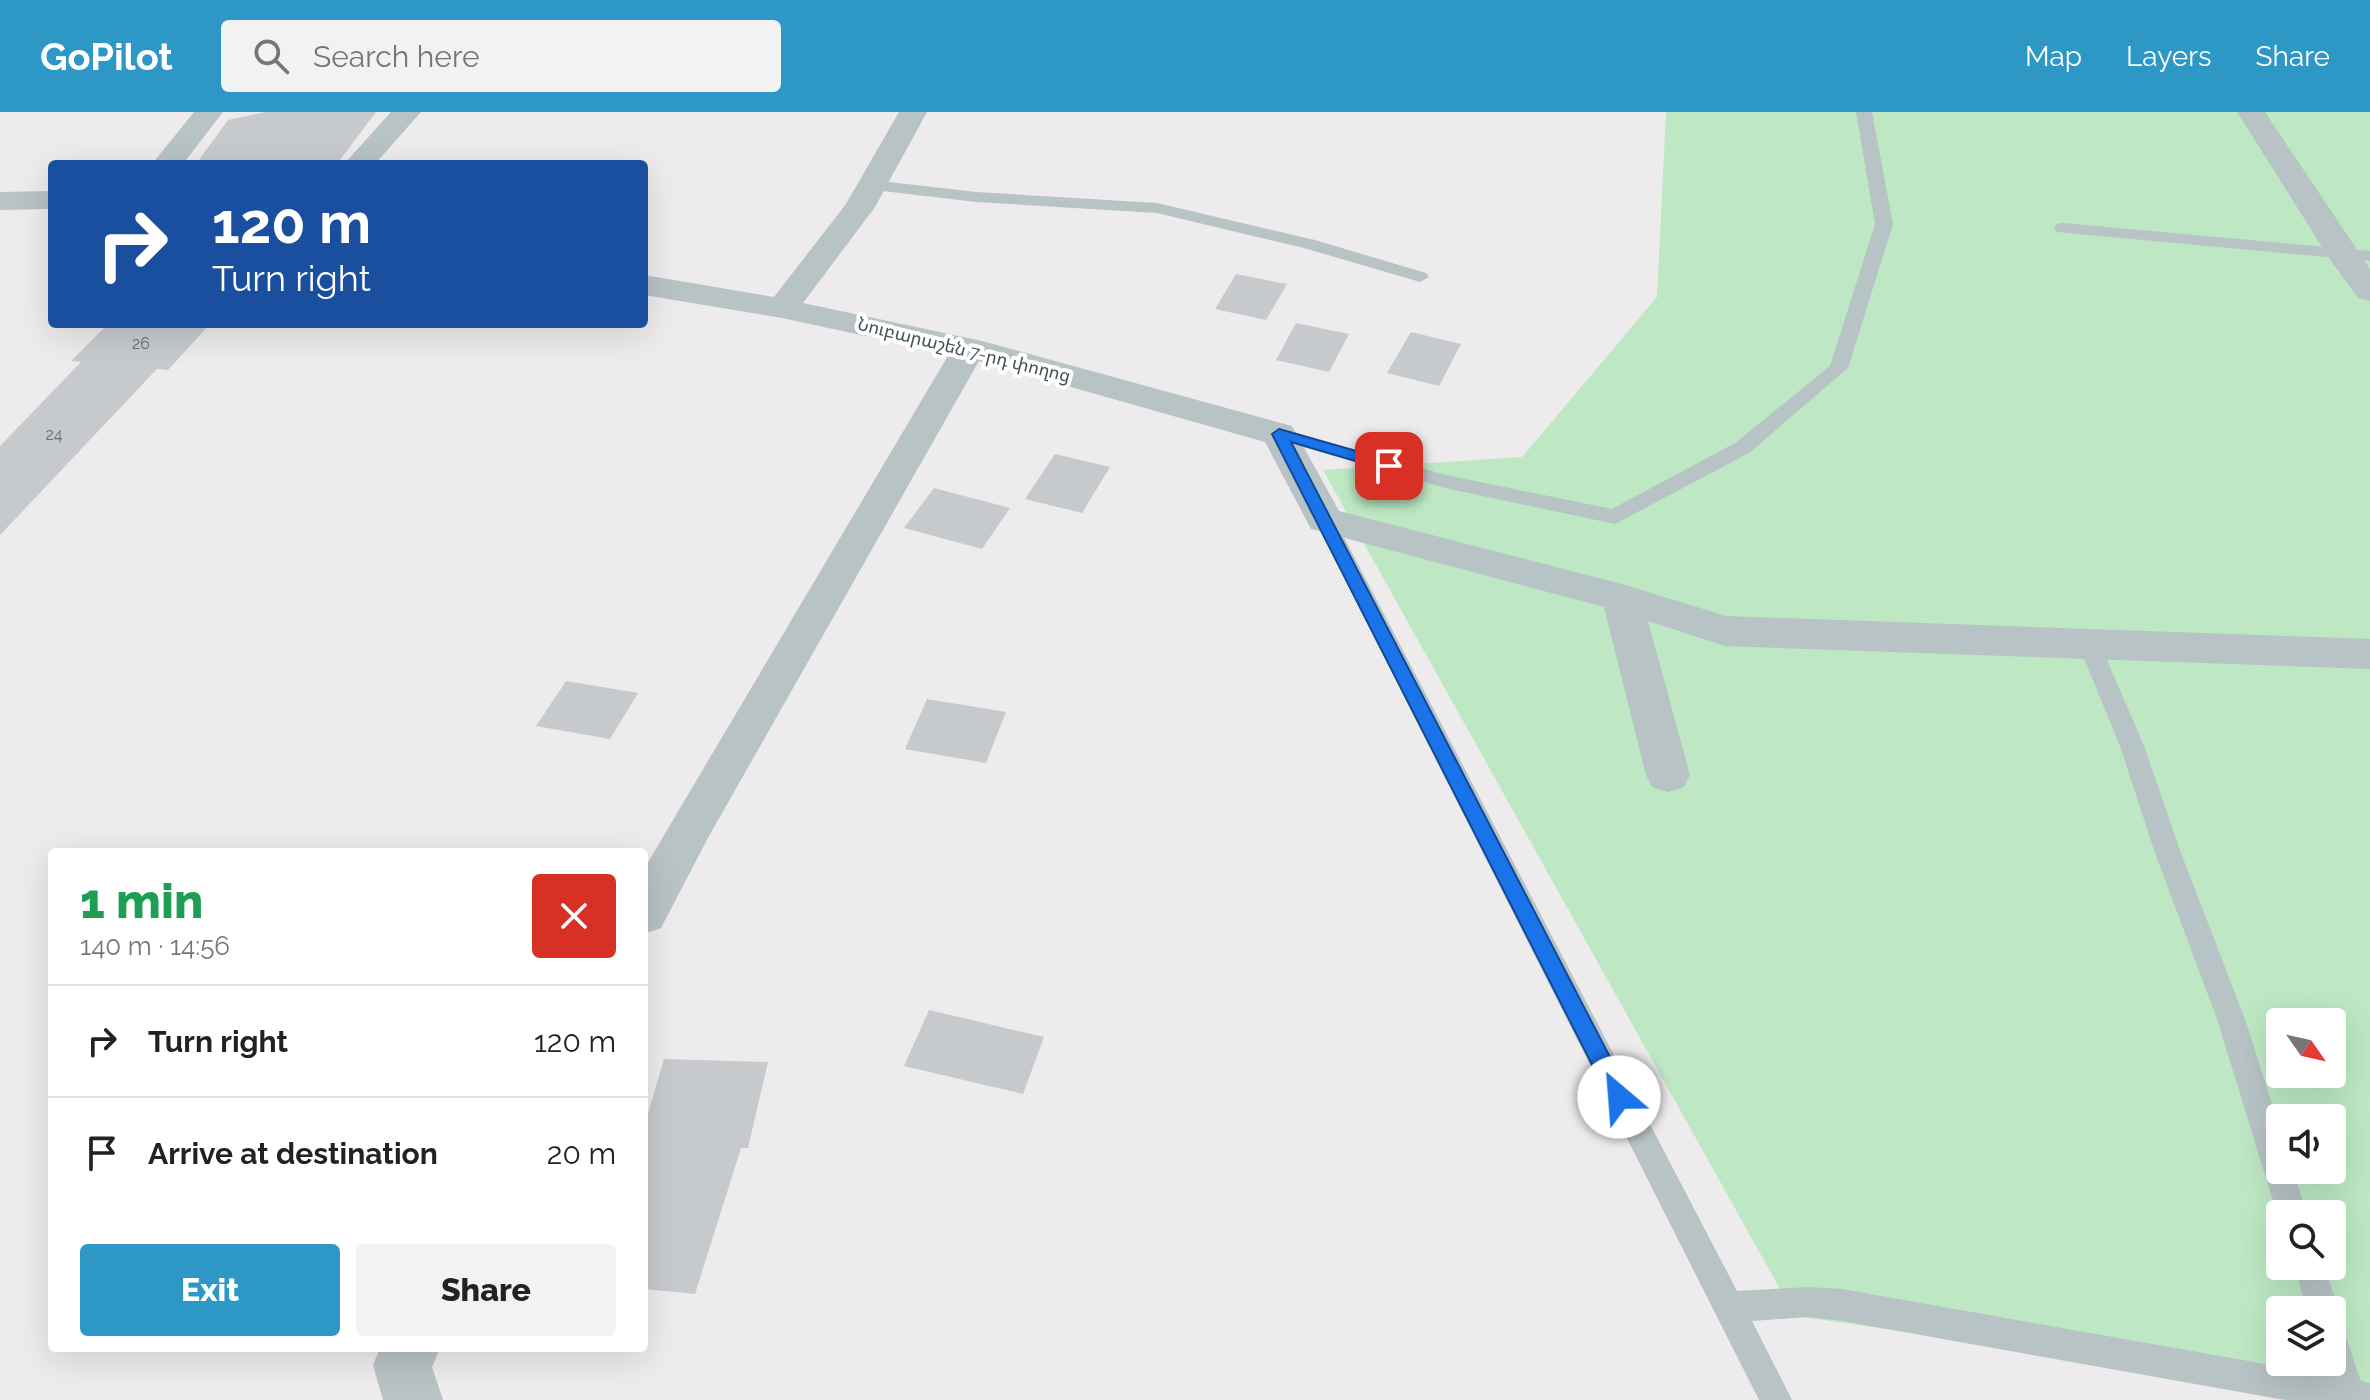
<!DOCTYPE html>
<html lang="en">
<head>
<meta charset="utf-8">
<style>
  body { margin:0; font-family:Raleway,"Noto Sans Armenian",sans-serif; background:#f2f2f2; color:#222; height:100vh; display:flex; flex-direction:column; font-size:30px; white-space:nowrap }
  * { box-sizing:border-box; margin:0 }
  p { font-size:26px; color:#767676 }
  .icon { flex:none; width:44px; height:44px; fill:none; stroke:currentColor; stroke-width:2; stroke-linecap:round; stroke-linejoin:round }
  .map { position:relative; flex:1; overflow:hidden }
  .side { position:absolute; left:48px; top:736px; width:600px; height:504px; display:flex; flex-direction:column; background:#fff; border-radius:8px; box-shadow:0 8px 32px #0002 }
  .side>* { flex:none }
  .banner { position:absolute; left:48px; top:48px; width:600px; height:168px; border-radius:8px; box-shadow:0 8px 32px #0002; background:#1a4fa0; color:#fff; overflow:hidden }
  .needle { width:52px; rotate:124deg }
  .tools { position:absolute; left:2266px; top:896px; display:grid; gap:16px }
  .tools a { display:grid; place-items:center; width:80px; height:80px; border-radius:8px; background:#fff; box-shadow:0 8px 32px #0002; font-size:40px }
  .pin { position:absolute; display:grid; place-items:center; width:68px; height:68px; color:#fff; margin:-34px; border-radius:16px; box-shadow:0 4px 12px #0006 }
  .me { position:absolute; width:88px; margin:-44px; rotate:333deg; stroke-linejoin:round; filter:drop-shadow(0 0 6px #0008) }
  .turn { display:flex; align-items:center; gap:28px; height:168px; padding:0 32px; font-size:36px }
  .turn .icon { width:104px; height:104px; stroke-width:2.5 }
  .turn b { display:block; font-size:56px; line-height:68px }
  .round { display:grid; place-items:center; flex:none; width:84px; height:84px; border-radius:8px; background:#f2f2f2 }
  .overview { display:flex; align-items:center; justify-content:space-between; height:136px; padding:0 32px }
  h1 { font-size:48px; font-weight:800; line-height:60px; color:#1e9e55 }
  .primary-button { display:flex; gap:16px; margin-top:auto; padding:16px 32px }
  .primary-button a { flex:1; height:92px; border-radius:8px; background:#2d97c6; color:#fff; font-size:32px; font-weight:800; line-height:92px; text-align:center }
  .primary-button a+a { background:#f2f2f2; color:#222 }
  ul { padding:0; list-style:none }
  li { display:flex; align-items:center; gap:24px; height:112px; padding:0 32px; border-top:2px solid #e0e0e0 }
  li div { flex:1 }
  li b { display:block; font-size:30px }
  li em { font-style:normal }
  header { display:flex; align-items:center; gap:48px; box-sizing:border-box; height:112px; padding:0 40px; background:#2d97c6; color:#fff }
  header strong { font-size:38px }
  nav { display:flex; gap:44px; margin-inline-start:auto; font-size:28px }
  .search { width:560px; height:72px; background:#f2f2f2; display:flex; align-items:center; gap:20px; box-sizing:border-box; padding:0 28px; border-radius:8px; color:#767676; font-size:30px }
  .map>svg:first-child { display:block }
  .green { fill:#bde8c3; fill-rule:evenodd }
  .building { fill:#c6cacd }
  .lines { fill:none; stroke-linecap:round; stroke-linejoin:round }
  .service { fill:#b8c3c6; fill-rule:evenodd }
  .minor { fill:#b8c3c6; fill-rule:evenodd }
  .route { fill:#1a73e8; stroke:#114b97; stroke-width:2 }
  .labels { text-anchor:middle; stroke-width:8; stroke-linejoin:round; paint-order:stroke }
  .number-label { font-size:16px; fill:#667174 }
  .far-street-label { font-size:18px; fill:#465356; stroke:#fff }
</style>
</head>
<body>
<header>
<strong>GoPilot</strong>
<div class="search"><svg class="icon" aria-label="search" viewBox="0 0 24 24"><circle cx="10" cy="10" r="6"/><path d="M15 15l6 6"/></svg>Search here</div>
<nav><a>Map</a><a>Layers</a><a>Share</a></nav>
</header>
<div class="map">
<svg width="2370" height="1288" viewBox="0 0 2370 1288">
  <rect width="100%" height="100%" fill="#eeebec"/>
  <path class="green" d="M1666,0H2370V1286L1795,1204L1323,358L1522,345L1657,185ZM2280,910H2332V962H2280ZM2280,1006H2332V1058H2280ZM2280,1102H2332V1154H2280ZM2280,1198H2332V1250H2280Z"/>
  <path class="building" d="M265,0H376L337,52H196L228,8Z
    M1236,162L1287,172L1266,208L1215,197Z
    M1296,211L1349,222L1329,260L1276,248Z
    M108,212H210L168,258L157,257L0,423V334L81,250L71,249Z
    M1411,220L1461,232L1439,274L1387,261Z
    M1055,342L1110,355L1082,401L1025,387Z
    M934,376L1010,396L982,437L904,416Z
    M566,569L638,581L610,627L536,614Z
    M927,587L1006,600L986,651L905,637Z
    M929,898L1044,925L1023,982L904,954Z
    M664,947L768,950L748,1036H741L695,1182L644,1177V1015Z"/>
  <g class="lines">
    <path class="service" d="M1856,0H1872L1893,112L1848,256L1749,341L1615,412L1445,376L1272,326L1269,322L1279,316L1446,363L1612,397L1735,331L1830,254L1875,112Z
      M872,68L976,80L1157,91L1315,128L1426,161L1429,165L1420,170L1304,136L1157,101L976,90L866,77L864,73Z
      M2063,111L2370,139V149L2057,120L2054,116L2057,112Z
      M1325,401L1332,403L1335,408L1737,1179L1808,1175L1842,1177L2327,1263L2323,1250H2332V1212L2343,1217L2361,1269L2370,1271V1288H2285L1842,1209L1808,1205L1752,1209L1792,1288H1759L1315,408L1318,403Z
      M2089,524L2097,526L2100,532L2144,634L2181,741L2245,907L2280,1017V1058H2293L2307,1102H2280V1109L2277,1102L2217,907L2155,741L2120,634L2078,532L2081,526Z
      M2294,1154H2324L2339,1198L2334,1209L2332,1198H2307Z"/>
    <path class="minor" d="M194,0H223L183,52H152Z
      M391,0H421L375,52H344Z
      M899,0H927L875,95L803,191L982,229L1292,314L1339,399L1622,472L1726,504L2370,527V557L1725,534L1648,509L1690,663L1684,675L1668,680L1652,675L1646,663L1604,495L1311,417L1265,330L979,249L709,724L661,816L644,822V757L949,242L782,206L644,183V163L774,185L846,92Z
      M2237,0H2265L2370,157V189L2358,186L2331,149Z
      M52,79V97L0,98V80Z
      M380,1236H440L432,1255L443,1288H383L373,1253Z"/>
  </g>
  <path class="route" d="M1279,317L1395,350L1397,354L1389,359L1291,330L1627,978L1630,985L1627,992L1619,995L1612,992L1272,322Z"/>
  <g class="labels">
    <g class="number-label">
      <text x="141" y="237">26</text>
      <text x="54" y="328">24</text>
    </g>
    <g class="far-street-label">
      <text transform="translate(964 238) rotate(14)" y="6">Նուբարաշեն 7-րդ փողոց</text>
    </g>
  </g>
</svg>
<div class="tools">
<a><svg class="needle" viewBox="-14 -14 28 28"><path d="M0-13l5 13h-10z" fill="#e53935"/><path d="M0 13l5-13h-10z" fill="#767676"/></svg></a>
<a><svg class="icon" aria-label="sound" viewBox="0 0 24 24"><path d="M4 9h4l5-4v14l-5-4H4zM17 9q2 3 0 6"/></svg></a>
<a><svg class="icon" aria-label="search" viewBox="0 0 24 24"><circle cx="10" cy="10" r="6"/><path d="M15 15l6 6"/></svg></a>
<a><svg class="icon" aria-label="layers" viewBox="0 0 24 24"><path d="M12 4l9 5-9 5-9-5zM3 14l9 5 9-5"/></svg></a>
</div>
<div class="pin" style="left:1389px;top:354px;background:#d93025"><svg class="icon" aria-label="arrive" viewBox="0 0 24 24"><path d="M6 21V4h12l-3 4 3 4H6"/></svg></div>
<svg class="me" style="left:1619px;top:985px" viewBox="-20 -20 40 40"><circle r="19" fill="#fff"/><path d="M0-13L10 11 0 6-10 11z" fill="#1a73e8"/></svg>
<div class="banner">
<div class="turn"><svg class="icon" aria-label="right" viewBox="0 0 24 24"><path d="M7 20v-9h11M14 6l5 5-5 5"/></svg><div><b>120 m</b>Turn right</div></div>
</div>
<section class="side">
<div class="overview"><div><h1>1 min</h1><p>140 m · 14:56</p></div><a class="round" style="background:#d93025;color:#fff"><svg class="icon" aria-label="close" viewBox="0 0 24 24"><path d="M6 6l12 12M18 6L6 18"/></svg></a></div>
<ul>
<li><svg class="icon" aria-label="right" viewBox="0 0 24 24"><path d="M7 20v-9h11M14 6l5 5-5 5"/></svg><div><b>Turn right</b></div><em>120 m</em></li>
<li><svg class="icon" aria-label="arrive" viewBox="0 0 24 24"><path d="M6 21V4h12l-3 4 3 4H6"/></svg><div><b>Arrive at destination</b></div><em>20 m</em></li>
</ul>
<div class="primary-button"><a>Exit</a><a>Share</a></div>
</section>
</div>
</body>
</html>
